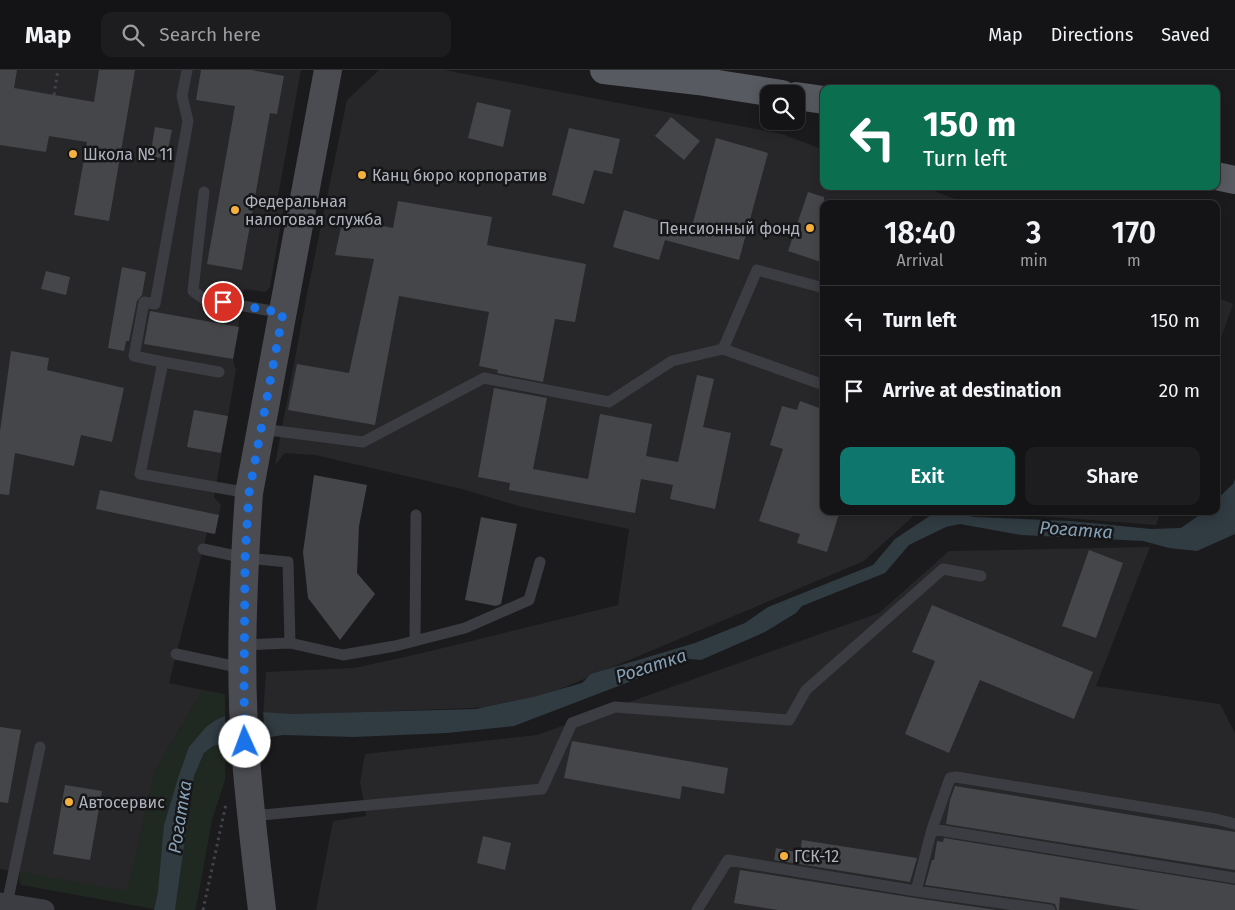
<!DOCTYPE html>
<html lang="en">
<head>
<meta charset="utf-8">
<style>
  body { margin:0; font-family:"Fira Sans",sans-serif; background:#1d1d1f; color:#f1f3f6; height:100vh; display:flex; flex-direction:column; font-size:19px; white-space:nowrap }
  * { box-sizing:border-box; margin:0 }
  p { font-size:16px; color:#9d9ea1 }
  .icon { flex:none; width:28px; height:28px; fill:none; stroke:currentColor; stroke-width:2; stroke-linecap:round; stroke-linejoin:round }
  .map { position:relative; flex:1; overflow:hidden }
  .side { position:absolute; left:820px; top:130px; width:400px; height:315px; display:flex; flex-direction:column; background:#141416; border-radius:10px; box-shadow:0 2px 12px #0003,0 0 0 1px #333335 }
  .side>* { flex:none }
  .guide { position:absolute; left:820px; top:15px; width:400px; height:105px; border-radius:10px; box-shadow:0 2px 12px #0003,0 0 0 1px #333335; background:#0b6e4f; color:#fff; overflow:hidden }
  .fabs { position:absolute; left:760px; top:15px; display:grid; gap:10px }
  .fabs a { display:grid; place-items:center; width:45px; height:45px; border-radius:10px; background:#141416; box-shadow:0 2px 12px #0003,0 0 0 1px #333335; font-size:25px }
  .pin { position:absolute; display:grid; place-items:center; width:42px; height:42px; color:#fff; margin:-21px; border:2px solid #fff; border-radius:50%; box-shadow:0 1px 5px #0007 }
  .me { position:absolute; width:55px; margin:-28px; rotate:358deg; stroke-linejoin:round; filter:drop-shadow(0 0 4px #0008) }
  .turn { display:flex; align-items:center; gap:18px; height:105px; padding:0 20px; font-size:22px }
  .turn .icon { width:65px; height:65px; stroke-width:2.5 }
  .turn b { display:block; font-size:35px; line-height:42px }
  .eta { display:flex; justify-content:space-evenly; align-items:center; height:85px; text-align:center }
  .eta b { font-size:30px; font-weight:600; line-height:35px }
  .button { display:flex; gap:10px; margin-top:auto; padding:10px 20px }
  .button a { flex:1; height:58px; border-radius:10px; background:#0f766e; color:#fff; font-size:20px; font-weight:600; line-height:58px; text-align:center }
  .button a+a { background:#1d1d1f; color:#f1f3f6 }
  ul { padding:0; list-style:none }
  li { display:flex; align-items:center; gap:15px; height:70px; padding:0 20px; border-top:1px solid #333335 }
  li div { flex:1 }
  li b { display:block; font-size:19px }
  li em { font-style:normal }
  header { display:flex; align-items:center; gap:30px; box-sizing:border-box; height:70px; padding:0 25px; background:#141416; border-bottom:1px solid #333335 }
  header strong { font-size:24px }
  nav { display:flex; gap:28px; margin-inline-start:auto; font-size:18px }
  .search { width:350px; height:45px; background:#1d1d1f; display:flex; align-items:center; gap:12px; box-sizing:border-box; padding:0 18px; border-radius:10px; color:#9d9ea1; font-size:19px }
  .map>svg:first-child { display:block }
  .built { fill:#27272a }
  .green { fill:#202921 }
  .water { fill:#303b42 }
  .pier { fill:#1b1b1d }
  .building { fill:#45464a }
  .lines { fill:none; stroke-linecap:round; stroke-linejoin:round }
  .path { stroke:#424449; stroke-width:3; stroke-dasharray:2.5 4; stroke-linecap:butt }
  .lane { stroke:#3c3d42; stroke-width:11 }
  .street { stroke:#3c3d42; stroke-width:21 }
  .secondary { stroke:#4a4c52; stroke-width:28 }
  .primary { stroke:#585a61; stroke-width:28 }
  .route { stroke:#1a73e8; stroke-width:9; stroke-dasharray:0 16.2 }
  .poi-dot { fill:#f4b13d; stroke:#161618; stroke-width:2 }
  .labels { text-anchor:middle; stroke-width:5; stroke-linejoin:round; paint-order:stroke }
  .poi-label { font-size:16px; fill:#aeb3bd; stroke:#161618; text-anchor:start }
  .water-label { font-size:18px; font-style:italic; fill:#85a1b7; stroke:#161618 }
</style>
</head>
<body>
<header>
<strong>Map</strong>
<div class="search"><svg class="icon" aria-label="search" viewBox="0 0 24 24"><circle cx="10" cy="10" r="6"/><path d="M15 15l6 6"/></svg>Search here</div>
<nav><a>Map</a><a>Directions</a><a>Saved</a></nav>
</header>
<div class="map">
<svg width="1235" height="840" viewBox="0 0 1235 840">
  <rect width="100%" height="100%" fill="#1b1b1d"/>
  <path class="built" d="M0,0H301L278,126L284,137L270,217L266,222L244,219L233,289L236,300L214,427L221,435L215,464L207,463L169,613L203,620L155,701L127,822L0,799Z
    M379,0H444L782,64L824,80V116H921L968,134H824V441H919L864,491L520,636L263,646L266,602L354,598L418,584L618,535L629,459L522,437L462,419L315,385L285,383L275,395L307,224L347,30Z
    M1216,227L1233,234L1216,282Z
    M972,441H1161L1156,455Z
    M1150,477L1096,616L1220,634L1235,663V840H316L333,751L366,746L360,712L365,684L537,665L879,543L949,481Z"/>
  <path class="green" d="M203,620L225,624V646L206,657L158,821L154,839L21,815L19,809L20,802L127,821L155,701Z
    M226,674L225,710L212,750L196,838L195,840H175L194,706L204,683L213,676Z"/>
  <path class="water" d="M1235,409V464L1197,481L1169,478L1143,471L1021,465L960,454L946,457L909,475L885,503L802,536L796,543L765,562L701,590L689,589L514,656L447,663L354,667L283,665L213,676L204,683L194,706L175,840H154L158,821L164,755L179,705L189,677L206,657L216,650L225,646L260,642L293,644L476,639L533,627L582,613L591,604L695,573L745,553L768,537L873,495L895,469L934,443L952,442L974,447L1071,451L1151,459L1181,458L1205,441H1216V430L1233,414Z"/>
  <path class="pier" d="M263,639L265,670L226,677L225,643Z"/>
  <path class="building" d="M0,0H17L14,18L94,32L99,0H135L109,151L74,145L87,72L49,66L46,82L0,75Z
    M201,0H252L284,6L277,44L270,43L242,200L207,194L235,36L196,30Z
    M477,32L511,40L503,77L468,68Z
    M671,47L700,71L684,90L655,66Z
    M155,57L172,60L166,89L150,86Z
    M569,58L620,69L612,104L594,100L584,134L552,125Z
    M716,68L768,83L739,190L665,170L659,190L613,177L624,140L691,160Z
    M808,122L824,127V183L821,192L788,181Z
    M398,131L492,147L487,175L586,194L575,252L555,249L543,312L497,303L498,300L479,296L489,242L399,226L375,355L288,340L297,294L349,303L374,189L335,185L343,148L393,158Z
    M122,197L146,202L142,225L137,231L129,271H126L124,281L108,278Z
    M46,201L70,207L66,225L41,219Z
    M150,241L239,257L233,289L144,274Z
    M11,281L49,288L47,300L124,318L112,372L81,365L74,396L15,383L9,425L0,424V361Z
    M697,305L714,309L703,357L731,363L715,439L670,429L673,415L641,409L635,443L509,420L510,413L478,407L494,318L547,328L533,399L588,409L600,344L652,354L646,386L678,392Z
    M800,331L822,339L819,348L824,349V441H840L827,482L797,473L800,464L759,451L783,379L770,375L782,336L797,340Z
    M194,340L228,346L221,383L187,377Z
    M314,405L367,415L359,456L357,503L375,524L340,570L308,528L303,482Z
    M100,420L219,445L215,464L96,439Z
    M481,447L517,454L501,534L496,536L465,530Z
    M1089,480L1123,493L1096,568L1062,556Z
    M932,535L1093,602L1074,649L980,610L949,683L905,664L935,591L912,582Z
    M0,657L21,660L8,733L0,732Z
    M572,671L728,698L724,724L682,716L680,729L564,708Z
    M65,715L102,721L90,790L53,784Z
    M955,716L1235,762V800L946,754L950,730Z
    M483,766L511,773L505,800L477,793Z
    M944,768L1235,815V840H1140L1060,827L1059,840H1057L1055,834L1051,833L925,815L932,790H934L937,771L943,772Z
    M802,770L917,788L910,812L774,790L776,778L800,783Z
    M740,800L915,828L997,840H778L734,833Z"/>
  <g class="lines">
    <path class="path" d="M54,25L58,0
      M203,840L226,734"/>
    <path class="lane" d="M204,122L193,221L204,229L283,243
      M723,279L757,200L824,218
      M163,292L134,286L144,232L155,234L188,51L182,26L187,0
      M219,302L163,292L140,404L249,423
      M261,359L363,372L484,308L609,332L672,291L723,279L824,315
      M203,479L245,488L288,492L290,573L244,575
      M415,571L416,445
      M290,573L343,585L395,576L465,558L529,530L540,492
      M176,584L242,598
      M252,746L542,719L572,653L615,637L789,650L806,620L943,499L981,506
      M932,759L1235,808
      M916,821L932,759L950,708L956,707L1216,749L1235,754
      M7,834L40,677
      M697,840L728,790L916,821L1050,840"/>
    <path class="street" d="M0,833L44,840"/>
    <path class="secondary" d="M262,840C256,790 250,739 246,689C239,601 243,511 249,423L328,0"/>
    <path class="primary" d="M604,0L698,11L782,24
      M796,26L824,30
      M1216,106L1235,110"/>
  </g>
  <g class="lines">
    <path class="route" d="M223,232L283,243L249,423L245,488L244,623L245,672"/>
  </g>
  <g class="poi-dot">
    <circle cx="73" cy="84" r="5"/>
    <circle cx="362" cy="105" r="5"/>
    <circle cx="235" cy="140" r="5"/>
    <circle cx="810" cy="158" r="5"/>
    <circle cx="69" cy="732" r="5"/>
    <circle cx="784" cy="786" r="5"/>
  </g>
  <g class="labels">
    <g class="poi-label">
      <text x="83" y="90">Школа № 11</text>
      <text x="372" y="111">Канц бюро корпоратив</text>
      <text x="245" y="137">Федеральная<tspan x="245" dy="18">налоговая служба</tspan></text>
      <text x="800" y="164" text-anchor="end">Пенсионный фонд</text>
      <text x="79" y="738">Автосервис</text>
      <text x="794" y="792">ГСК-12</text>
    </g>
    <g class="water-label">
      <text transform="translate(1076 460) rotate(4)" y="6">Рогатка</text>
      <text transform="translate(651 596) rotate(-18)" y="6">Рогатка</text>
      <text transform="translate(180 747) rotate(-81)" y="6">Рогатка</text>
    </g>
  </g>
</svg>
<div class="fabs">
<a><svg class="icon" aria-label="search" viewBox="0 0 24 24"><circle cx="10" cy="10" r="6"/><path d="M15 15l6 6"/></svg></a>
</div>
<div class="pin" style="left:223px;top:232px;background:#d93025"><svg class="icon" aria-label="arrive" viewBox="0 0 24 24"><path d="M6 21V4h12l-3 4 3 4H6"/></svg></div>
<svg class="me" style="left:245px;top:672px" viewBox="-20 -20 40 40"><circle r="19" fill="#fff"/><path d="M0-13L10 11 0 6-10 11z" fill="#1a73e8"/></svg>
<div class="guide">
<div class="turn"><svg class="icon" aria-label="left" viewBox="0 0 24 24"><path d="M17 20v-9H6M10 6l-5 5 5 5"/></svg><div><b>150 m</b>Turn left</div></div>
</div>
<section class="side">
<div class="eta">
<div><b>18:40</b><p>Arrival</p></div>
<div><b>3</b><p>min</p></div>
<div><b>170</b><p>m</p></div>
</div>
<ul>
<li><svg class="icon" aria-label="left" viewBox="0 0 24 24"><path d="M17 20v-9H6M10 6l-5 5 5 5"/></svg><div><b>Turn left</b></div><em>150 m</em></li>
<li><svg class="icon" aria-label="arrive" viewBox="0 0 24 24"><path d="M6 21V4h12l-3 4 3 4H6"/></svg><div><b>Arrive at destination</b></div><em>20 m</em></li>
</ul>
<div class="button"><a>Exit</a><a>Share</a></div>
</section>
</div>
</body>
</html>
